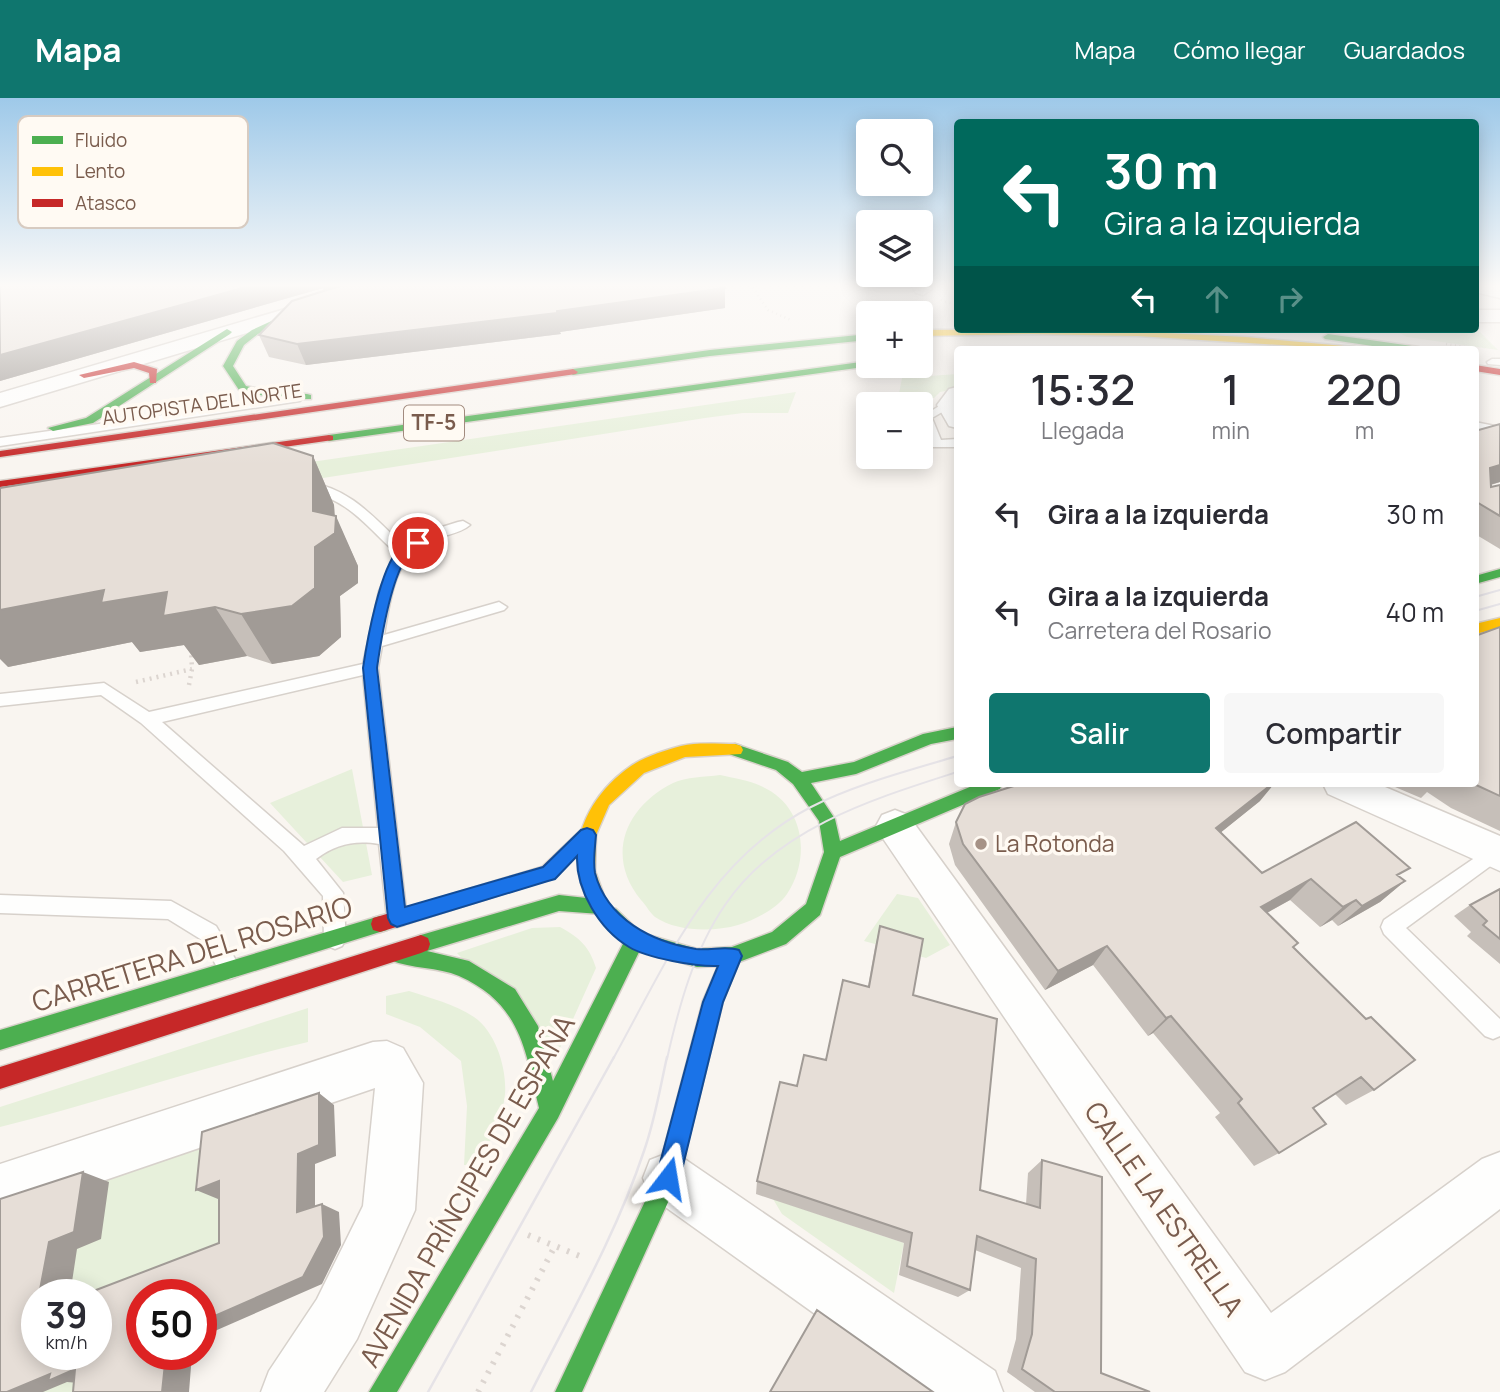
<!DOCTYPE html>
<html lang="es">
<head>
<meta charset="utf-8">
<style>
  body { margin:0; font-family:Manrope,sans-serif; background:#f7f7f7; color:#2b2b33; height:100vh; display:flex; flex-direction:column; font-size:26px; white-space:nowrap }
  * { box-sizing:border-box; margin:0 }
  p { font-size:23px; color:#7c7c81 }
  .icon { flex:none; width:38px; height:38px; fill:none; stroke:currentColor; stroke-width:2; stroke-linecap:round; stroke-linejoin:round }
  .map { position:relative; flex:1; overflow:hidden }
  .side { position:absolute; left:954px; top:248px; width:525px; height:441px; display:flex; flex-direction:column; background:#fff; border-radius:7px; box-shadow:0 4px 18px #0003 }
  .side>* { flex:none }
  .top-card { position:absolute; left:954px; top:21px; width:525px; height:214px; border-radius:7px; box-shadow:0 4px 18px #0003; background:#00695c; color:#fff; overflow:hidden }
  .buttons { position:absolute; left:856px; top:21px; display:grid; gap:14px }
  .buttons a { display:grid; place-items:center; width:77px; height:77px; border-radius:7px; background:#fff; box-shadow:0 4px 18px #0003; font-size:35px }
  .speed { position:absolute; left:21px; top:1181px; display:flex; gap:14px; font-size:35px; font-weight:700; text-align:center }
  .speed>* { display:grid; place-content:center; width:91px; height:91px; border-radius:50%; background:#fff; box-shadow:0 4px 18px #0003; line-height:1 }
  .speed small { font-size:18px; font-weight:400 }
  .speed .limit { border:10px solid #d22; background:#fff; color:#111 }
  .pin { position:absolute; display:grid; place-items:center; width:60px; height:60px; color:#fff; margin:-30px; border:4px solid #fff; border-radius:50%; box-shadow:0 2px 7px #0007 }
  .me { position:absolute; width:77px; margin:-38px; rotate:14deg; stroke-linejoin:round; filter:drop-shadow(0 0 5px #0008) }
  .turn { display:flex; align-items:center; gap:24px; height:147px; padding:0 35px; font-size:32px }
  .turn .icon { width:91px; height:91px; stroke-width:2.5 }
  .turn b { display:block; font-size:49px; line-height:60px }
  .lanes { display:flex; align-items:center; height:66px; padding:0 35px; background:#0003; justify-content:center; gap:35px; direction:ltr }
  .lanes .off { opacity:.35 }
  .eta { display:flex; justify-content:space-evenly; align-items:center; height:119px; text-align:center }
  .eta b { font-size:42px; font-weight:600; line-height:49px }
  .primary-button { display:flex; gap:14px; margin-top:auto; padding:14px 35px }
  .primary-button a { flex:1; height:80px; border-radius:7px; background:#0f766e; color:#fff; font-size:28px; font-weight:600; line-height:80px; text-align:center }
  .primary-button a+a { background:#f7f7f7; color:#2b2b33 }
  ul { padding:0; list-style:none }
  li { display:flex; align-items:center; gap:21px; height:98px; padding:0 35px }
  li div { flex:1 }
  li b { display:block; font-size:26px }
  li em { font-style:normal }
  header { display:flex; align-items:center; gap:42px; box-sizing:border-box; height:98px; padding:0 35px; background:#0f766e; color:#fff }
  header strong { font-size:33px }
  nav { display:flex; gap:38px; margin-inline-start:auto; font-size:24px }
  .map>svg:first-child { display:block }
  .green { fill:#e7f0db; fill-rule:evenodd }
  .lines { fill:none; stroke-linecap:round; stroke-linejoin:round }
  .lane-casing { stroke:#d7d1cb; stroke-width:3 }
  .street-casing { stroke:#d7d1cb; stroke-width:3 }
  .fast-casing { stroke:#d9d2cb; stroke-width:3 }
  .slow-casing { stroke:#d9d2cb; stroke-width:3 }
  .jam-casing { stroke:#d9d2cb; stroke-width:3 }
  .path-far2 { stroke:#dcd5d0; stroke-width:2.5; stroke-dasharray:1 3.5; stroke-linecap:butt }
  .path-far1 { stroke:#dcd5d0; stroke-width:4.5; stroke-dasharray:2 5; stroke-linecap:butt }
  .path { stroke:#dcd5d0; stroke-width:6; stroke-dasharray:2.5 8; stroke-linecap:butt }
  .lane { fill:#fefefd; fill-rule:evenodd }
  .street { fill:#fefefd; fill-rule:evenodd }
  .fast { fill:#4caf50; fill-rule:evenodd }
  .slow { fill:#ffc107; fill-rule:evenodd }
  .jam { fill:#c62828; fill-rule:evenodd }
  .tram-far1 { stroke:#e6e3e7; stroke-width:2 }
  .tram { stroke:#e6e3e7; stroke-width:2.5 }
  .wall { fill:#c6bfb9 }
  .shaded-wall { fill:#a19b96 }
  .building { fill:#e6ded7; stroke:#a19b96; stroke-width:2 }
  .route { fill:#1a73e8; stroke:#114b97; stroke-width:2 }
  .poi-dot { fill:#a69286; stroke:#fffaf3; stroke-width:2.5 }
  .labels { text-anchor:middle; stroke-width:7; stroke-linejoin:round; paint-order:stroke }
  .far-street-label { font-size:19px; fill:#7a5c4d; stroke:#fffaf3 }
  .shield { fill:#fffaf3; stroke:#a28b7f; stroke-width:2 }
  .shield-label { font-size:21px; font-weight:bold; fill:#7a5c4d }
  .poi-label { font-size:23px; fill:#7a5c4d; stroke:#fffaf3; text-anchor:start }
  .near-street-label { font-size:28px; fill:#7a5c4d; stroke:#fffaf3 }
  .key { fill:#fffaf3; stroke:#d7cbc1; stroke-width:2 }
  .key-label { font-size:19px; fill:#7a5c4d }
</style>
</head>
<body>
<header>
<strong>Mapa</strong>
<nav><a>Mapa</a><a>Cómo llegar</a><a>Guardados</a></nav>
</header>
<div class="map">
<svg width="1500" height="1294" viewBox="0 0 1500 1294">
  <rect width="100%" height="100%" fill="#f9f5f0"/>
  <path class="green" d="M1475,229L1498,252L1407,239L1392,231H1475Z
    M957,276V291L940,294L934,300L898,301L902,280Z
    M796,294L788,315H743L705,320L323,380L318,377L0,409Z
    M352,671L372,777L343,784L270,705Z
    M720,677C733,680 749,682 761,688C805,707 811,760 787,796C777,811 754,822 738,827C714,834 677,834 655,819C650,815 646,807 641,802C605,758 625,709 673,685C686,679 705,679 720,677Z
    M897,796L918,800L950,847L926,860L864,843Z
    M560,829C580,840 589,848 596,870L556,959L457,855L532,830Z
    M409,893C430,900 455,906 474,919C496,934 507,971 505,996C503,1021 489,1045 478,1067H464L467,1008L461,963L420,929L386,916V898Z
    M308,910V944C204,968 103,1003 0,1029V1009Z
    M224,1042L239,1092L201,1197H142V1256L187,1294H0V1119ZM37,1197H96V1256H37Z
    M773,1101L904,1145L894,1195L782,1116Z"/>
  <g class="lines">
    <defs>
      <path id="lane" d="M1492,261H1500V267L1488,266L1487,264Z
        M296,298L302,301L300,303L0,348V340Z
        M944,305L954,307L932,320L941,342L957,341V349H933L920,320Z
        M307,384C350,390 373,419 403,447L426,434L458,424L463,423L470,427C460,436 442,437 430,443C394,459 390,502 384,537L499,504L507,509L504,512L382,548L378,570L407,820L404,827L397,829L390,827L387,820L379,746C355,742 336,746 316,761L343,795L346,841L342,848L335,851L328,848L324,841L323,798L284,753L141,625L101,597L0,608V596L104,585L149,614L363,566L379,493L396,455C362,424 349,402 302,391V385ZM363,577L378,730H342L304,748L162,624Z
        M1495,746L1500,747V761L1406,830L1500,921V938L1493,941L1485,938L1384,836L1381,829L1384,822Z
        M0,797L171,803L216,828L241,871L238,878L230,881L222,878L202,842L168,821L0,815Z"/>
      <path id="street" d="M370,186H400L397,190L0,309V295Z
        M910,186H929L932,191L923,197L916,195Z
        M1475,186L1500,188V200L1475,194Z
        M1475,212H1500V224H1475Z
        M957,289V330L949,328L937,307L949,291Z
        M1475,324L1500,329V343L1475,338Z
        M1323,686H1378L1500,738V773L1328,696Z
        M895,712L908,717L1271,1215L1482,1061L1500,1054V1111L1285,1274L1265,1282L1245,1274L882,739L876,728L882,717Z
        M387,943L403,950L423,985L415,1112L357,1241L324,1294H261L269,1273L317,1201L363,1108L375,990L0,1118V1066L373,944Z
        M668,1055L686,1062L995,1273L1003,1294H924L650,1098L643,1080L650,1062Z"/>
      <path id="fast" d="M302,209L309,211L258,236L244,247L233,268L246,288L277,295L307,296L311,297V301H277L239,292L223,268L237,243L252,232Z
        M227,231L232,234L230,236L93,325L53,333L48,330L86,320Z
        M868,236V242L710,258L573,277L568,274L573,271L710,252Z
        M1328,236L1419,249L1424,252H1400L1325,241L1323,239Z
        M868,263V268H871L329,343L324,340L329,337Z
        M1500,471V479L1475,486V478Z
        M957,629V641L931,646L856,676L811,685L835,721L840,743L977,686H1002L1000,691L840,759L820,817L786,846L739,864L723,903L679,1080L582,1294H555L657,1078L703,903L718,868L697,869L640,852L558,1020L397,1294H369L539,1010C525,951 521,906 459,878C438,869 412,871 390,862L387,856L390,850L397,847L413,850L412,846L414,840L421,837L559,797L605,802L608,809L616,811L641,835L697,851L732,849L772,834L806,806L824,754L819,723L793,686L776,672L729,656L727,652L729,648L735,646L788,664L802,674L854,664L923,636ZM559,813L600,816L602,823L624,844L553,983L538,928L515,891L469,863L427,853Z
        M380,818L387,820L389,826L387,832L380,834L0,952V932Z"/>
      <path id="slow" d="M1084,231L1246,239L1355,249L1360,252L1138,238L1029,236L920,238V232Z
        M1500,520V530L1475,536V526Z
        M735,646L741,648L743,652L741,656L685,659L644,675L609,707L596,737L595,773L606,803L618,817L616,823L609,825C592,819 588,804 582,788C566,741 593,694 631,668C644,659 666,652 681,648C697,644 718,646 735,646Z"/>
      <path id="jam" d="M134,264L157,271L156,285H150L149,275L134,270L84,280L79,277Z
        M1475,267L1500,271V277L1475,273Z
        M573,271L578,274L576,276L0,359V353Z
        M329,337L333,338V342L0,389V383Z
        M587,730L593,732L596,737L593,742L554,780L380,834L373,832L371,826L373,820L380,818L542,769L581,732Z
        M421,837L428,840L430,846L428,852L421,855L0,991V969Z"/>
    </defs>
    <use href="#lane" class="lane-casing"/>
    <use href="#street" class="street-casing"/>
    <use href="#fast" class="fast-casing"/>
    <use href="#slow" class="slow-casing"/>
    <use href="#jam" class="jam-casing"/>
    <path class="path-far2" d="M750,186L768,212L791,222
      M941,202L957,207
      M1446,246L1465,249"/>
    <path class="path-far1" d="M136,584L192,571
      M189,587L192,571L191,551"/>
    <path class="path" d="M528,1137L582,1159
      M478,1294L555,1148"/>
    <use href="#lane" class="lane"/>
    <use href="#street" class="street"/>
    <use href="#fast" class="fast"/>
    <use href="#slow" class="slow"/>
    <use href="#jam" class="jam"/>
    <path class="tram-far1" d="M1475,499L1500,492
      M1475,513L1500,506
      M613,961C667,864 707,763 811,709C856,686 908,673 957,658
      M667,961C679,908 694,852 725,807C777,730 873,701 957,674"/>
    <path class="tram" d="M428,1294L614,959
      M531,1294C571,1215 616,1137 644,1053C655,1022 660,990 667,959"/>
  </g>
  <path class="wall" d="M0,186H722L725,210L560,234L561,236L306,267L269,259L259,237L324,193L323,190L0,283Z
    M1500,326V384L1491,387V389L1500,387V451L1475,436V333Z
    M313,358L334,407L335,418L358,468V485L340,498L341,539L319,558L272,566L247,558L199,567L184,547L140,554L132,544L8,569Z
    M1500,529V733L1451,710L1427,694L1421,700L1388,686H1475Z
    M1260,703L1221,734L1262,775L1400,779L1405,783L1380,804L1338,828L1332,822L1320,829L1290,802L1267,815L1293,849L1374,992L1346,1007L1335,996L1313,1010L1279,1055L1254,1068L1215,1019L1220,1015L1153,935L1148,938L1093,867L1045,892L955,767L949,746L956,724Z
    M1500,791V866L1467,838L1471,834L1454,818L1470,807Z
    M880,828L913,897L980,1092L1026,1106L1028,1075L1042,1062L1101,1275L1150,1294H1035L1007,1274L1016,1241L1021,1170L975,1152L970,1192L958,1199L899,1177L904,1145L756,1096L757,1083L797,988L826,962L868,888L875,849Z"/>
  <path class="shaded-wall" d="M257,186H360L325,197L323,190L0,283V257Z
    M725,190V210L560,234L561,236L306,267L297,246L557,213Z
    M313,358L334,407L335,428L336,418L358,468V485L340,498L341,539L319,558L272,566L241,516L315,449L313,413Z
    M1500,367V384L1475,391L1490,370Z
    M104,492L167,494L215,509L247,558L199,567L184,547L140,554L132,544L8,569L0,561V512Z
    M1272,686H1274L1260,703L1199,752L1216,730Z
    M1311,781L1290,802L1241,829L1261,809Z
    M1405,783L1380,804L1338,828L1362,808Z
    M1356,802L1332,822L1320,829L1343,809Z
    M1107,848L1093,867L1045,892L1058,873Z
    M1171,918L1153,935L1148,938L1166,920Z
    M319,995L334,1007L336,1058L315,1066V1123L297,1114L298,1056Z
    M83,1074L109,1084L101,1141L77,1151L70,1197H39L49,1144Z
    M219,1083L239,1092L218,1101L196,1092Z
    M322,1106L339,1114L341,1147L322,1186L201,1239V1224Z
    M166,1256H192L189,1294H162Z
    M75,1271L79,1285L67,1284L43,1294H7L50,1276Z"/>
  <path class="building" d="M0,186H257L0,257Z
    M346,186H722L725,190L557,213V215L297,246L259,237L292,203Z
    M1500,326V367L1490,370L1491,389L1500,387V418L1475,403V333Z
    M273,345L313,358V413L336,418L335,435L315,449V490L292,508L241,516L215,509L163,518L167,494L101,505L104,492L0,512V390Z
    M1500,529V698L1474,686H1475V538Z
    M1020,686H1272L1216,730L1262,775L1356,724L1410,770L1397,777L1405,783L1362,808L1356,802L1343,809L1311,781L1261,809L1298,845L1293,849L1366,921L1371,919L1415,962L1374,992L1361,979L1313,1010L1326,1026L1279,1055L1238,1005L1242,1001L1171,918L1166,920L1107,848L1058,873L963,746L956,724L965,706L979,699Z
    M1500,791V841L1483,827L1487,823L1470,807Z
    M880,828L923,841L913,897L997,921L980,1092L1040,1110L1042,1062L1102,1079L1101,1275L1150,1294H1055L1022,1271L1032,1236L1036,1161L977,1138L970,1192L907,1168L912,1135L757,1083L780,984L797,988L804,957L826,962L843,882L869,889Z
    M319,995V1047L298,1056L297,1114L322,1106L324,1139L303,1179L201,1224V1197H142V1256H166L162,1294H73L75,1271L48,1283L50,1276L7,1294H0V1101L83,1074L74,1134L49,1144L39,1197H37V1256H96V1197H83L219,1145V1083L196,1092L202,1034Z
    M817,1212L933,1294H770Z"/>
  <linearGradient id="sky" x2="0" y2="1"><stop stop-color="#9ec9e9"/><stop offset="0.51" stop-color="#fcfaf8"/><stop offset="1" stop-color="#fcfaf8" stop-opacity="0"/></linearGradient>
  <rect width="1500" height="367" fill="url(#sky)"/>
  <path class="route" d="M418,441L425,445C420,450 412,453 407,459C391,481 381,542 377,570L405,809L543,769L581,732L587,730L593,732L596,737C595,749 593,764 595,775C607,821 652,844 696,851C711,853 725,847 739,852L742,858L723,904L680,1080L676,1089L668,1092L660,1089L656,1080L703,904L718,868C697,869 647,860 629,849C599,831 576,792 577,758L555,781L548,783L397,829L391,826L388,820L363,570C367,543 380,470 399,451C404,447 412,443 418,441Z"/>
  <circle class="poi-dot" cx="981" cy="746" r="7"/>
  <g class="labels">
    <g class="far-street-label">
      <text transform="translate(202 306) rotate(-8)" y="7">AUTOPISTA DEL NORTE</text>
    </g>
    <rect class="shield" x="404" y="307.5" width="60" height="35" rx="5"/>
    <g class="shield-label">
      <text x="434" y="332">TF-5</text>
    </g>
    <g class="poi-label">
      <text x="995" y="754">La Rotonda</text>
    </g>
    <g class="near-street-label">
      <text transform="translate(192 856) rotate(-17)" y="10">CARRETERA DEL ROSARIO</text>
      <text transform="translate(467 1093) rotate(-60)" y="10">AVENIDA PRÍNCIPES DE ESPAÑA</text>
      <text transform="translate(1164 1111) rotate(55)" y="10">CALLE LA ESTRELLA</text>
    </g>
  </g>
  <rect x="18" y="18" width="230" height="112" rx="10" class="key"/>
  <rect x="32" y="38" width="31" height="8" fill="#4caf50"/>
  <rect x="32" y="69" width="31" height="9" fill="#ffc107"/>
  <rect x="32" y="101" width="31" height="8" fill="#c62828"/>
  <g class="key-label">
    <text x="75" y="49">Fluido</text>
    <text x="75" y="80">Lento</text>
    <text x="75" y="112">Atasco</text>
  </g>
</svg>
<div class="buttons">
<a><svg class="icon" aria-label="search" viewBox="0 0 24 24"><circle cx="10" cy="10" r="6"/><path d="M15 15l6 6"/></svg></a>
<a><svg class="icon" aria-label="layers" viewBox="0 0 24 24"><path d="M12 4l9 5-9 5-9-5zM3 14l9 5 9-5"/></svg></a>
<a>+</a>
<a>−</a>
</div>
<div class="speed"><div>39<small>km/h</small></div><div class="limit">50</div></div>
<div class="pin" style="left:418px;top:445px;background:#d93025"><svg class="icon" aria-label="arrive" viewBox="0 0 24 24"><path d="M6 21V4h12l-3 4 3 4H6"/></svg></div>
<svg class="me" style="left:668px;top:1080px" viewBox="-20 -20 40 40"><path d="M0-17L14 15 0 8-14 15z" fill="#1a73e8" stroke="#fff" stroke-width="4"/></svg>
<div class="top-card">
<div class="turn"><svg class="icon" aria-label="left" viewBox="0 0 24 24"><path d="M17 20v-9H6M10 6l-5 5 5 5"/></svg><div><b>30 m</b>Gira a la izquierda</div></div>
<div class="lanes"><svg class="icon" aria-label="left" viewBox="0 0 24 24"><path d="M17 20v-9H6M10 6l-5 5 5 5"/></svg><svg class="icon off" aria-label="ahead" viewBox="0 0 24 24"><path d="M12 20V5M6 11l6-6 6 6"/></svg><svg class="icon off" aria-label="right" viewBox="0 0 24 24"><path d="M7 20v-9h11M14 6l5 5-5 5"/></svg></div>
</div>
<section class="side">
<div class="eta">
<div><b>15:32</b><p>Llegada</p></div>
<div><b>1</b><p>min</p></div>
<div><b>220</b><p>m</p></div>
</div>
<ul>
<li><svg class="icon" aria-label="left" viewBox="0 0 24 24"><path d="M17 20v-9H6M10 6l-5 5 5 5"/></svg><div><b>Gira a la izquierda</b></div><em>30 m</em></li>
<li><svg class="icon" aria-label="left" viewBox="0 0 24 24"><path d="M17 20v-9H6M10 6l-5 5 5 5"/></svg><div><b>Gira a la izquierda</b><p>Carretera del Rosario</p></div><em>40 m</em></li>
</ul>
<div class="primary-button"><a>Salir</a><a>Compartir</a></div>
</section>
</div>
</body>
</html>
